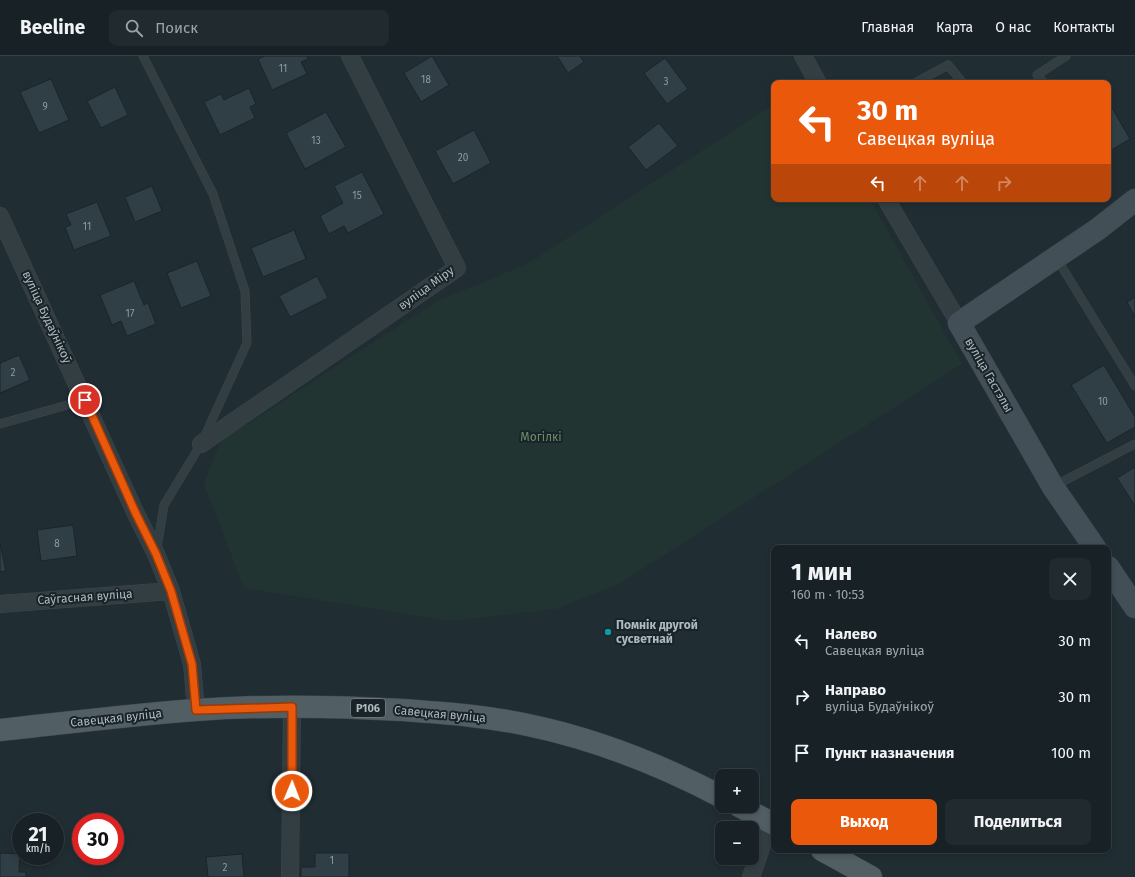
<!DOCTYPE html>
<html lang="ru">
<head>
<meta charset="utf-8">
<style>
  body { margin:0; font-family:"Fira Sans",sans-serif; background:#212a2e; color:#f1f3f6; height:100vh; display:flex; flex-direction:column; font-size:15px; white-space:nowrap }
  * { box-sizing:border-box; margin:0 }
  p { font-size:13px; color:#9fa4a7 }
  .icon { flex:none; width:22px; height:22px; fill:none; stroke:currentColor; stroke-width:2; stroke-linecap:round; stroke-linejoin:round }
  .map { position:relative; flex:1; overflow:hidden }
  .drawer { position:absolute; left:771px; top:489px; width:340px; height:308px; display:flex; flex-direction:column; background:#182226; border-radius:8px; box-shadow:0 2px 6px #0003,0 0 0 1px #363f43 }
  .drawer>* { flex:none }
  .guide { position:absolute; left:771px; top:24px; width:340px; height:122px; border-radius:8px; box-shadow:0 2px 6px #0003,0 0 0 1px #363f43; background:#ea580c; color:#fff; overflow:hidden }
  .buttons { position:absolute; left:715px; top:713px; display:grid; gap:8px }
  .buttons a { display:grid; place-items:center; width:44px; height:44px; border-radius:8px; background:#182226; box-shadow:0 2px 6px #0003,0 0 0 1px #363f43; font-size:20px }
  .speed { position:absolute; left:12px; top:757px; display:flex; gap:8px; font-size:20px; font-weight:700; text-align:center }
  .speed>* { display:grid; place-content:center; width:52px; height:52px; border-radius:50%; background:#182226; box-shadow:0 2px 6px #0003,0 0 0 1px #363f43; line-height:1 }
  .speed small { font-size:10px; font-weight:400 }
  .speed .limit { border:6px solid #d22; background:#fff; color:#111 }
  .pin { position:absolute; display:grid; place-items:center; width:34px; height:34px; color:#fff; margin:-17px; border:2px solid #fff; border-radius:50%; box-shadow:0 1px 4px #0007 }
  .me { position:absolute; width:44px; margin:-22px; rotate:1deg; stroke-linejoin:round; filter:drop-shadow(0 0 3px #0008) }
  .turn { display:flex; align-items:center; gap:14px; height:84px; padding:0 20px; font-size:18px }
  .turn .icon { width:52px; height:52px; stroke-width:2.5 }
  .turn b { display:block; font-size:28px; line-height:34px }
  .lanes { display:flex; align-items:center; height:38px; padding:0 20px; background:#0003; justify-content:center; gap:20px; direction:ltr }
  .lanes .off { opacity:.35 }
  .round { display:grid; place-items:center; flex:none; width:42px; height:42px; border-radius:8px; background:#212a2e }
  .overview { display:flex; align-items:center; justify-content:space-between; height:68px; padding:0 20px }
  h1 { font-size:24px; font-weight:700; line-height:30px }
  .action { display:flex; gap:8px; margin-top:auto; padding:8px 20px }
  .action a { flex:1; height:46px; border-radius:8px; background:#ea580c; color:#fff; font-size:16px; font-weight:700; line-height:46px; text-align:center }
  .action a+a { background:#212a2e; color:#f1f3f6 }
  ul { padding:0; list-style:none }
  li { display:flex; align-items:center; gap:12px; height:56px; padding:0 20px }
  li div { flex:1 }
  li b { display:block; font-size:15px }
  li em { font-style:normal }
  header { display:flex; align-items:center; gap:24px; box-sizing:border-box; height:56px; padding:0 20px; background:#182226; border-bottom:1px solid #363f43 }
  header strong { font-size:19px }
  nav { display:flex; gap:22px; margin-inline-start:auto; font-size:14px }
  .search { width:280px; height:36px; background:#212a2e; display:flex; align-items:center; gap:10px; box-sizing:border-box; padding:0 14px; border-radius:8px; color:#9fa4a7; font-size:15px }
  .map>svg:first-child { display:block }
  .green { fill:#223431 }
  .building { fill:#303f46; stroke:#1b252a }
  .lines { fill:none; stroke-linecap:round; stroke-linejoin:round }
  .lane-casing { stroke:#3d474d; stroke-width:9 }
  .street-casing { stroke:#3d474d; stroke-width:18 }
  .secondary-casing { stroke:#3d474d; stroke-width:23 }
  .primary-casing { stroke:#3d474d; stroke-width:23 }
  .lane { stroke:#333e43; stroke-width:8 }
  .street { stroke:#333e43; stroke-width:17 }
  .secondary { stroke:#424f56; stroke-width:22 }
  .primary { stroke:#515e63; stroke-width:22 }
  .route-casing { stroke:#983908; stroke-width:10 }
  .route { stroke:#ea580c; stroke-width:7 }
  .culture-dot { fill:#0f9aa8; stroke:#192328; stroke-width:1.5 }
  .labels { text-anchor:middle; stroke-width:4; stroke-linejoin:round; paint-order:stroke }
  .number-label { font-size:10px; fill:#8c9aa0 }
  .shield { fill:#192328; stroke:#818d92; stroke-width:1 }
  .shield-label { font-size:11px; font-weight:bold; fill:#adbac0 }
  .street-label { font-size:12px; fill:#adbac0; stroke:#192328 }
  .park-label { font-size:12px; fill:#698e68; stroke:#192328 }
  .poi-label { font-size:12px; font-weight:bold; fill:#adbac0; stroke:#192328; text-anchor:start }
</style>
</head>
<body>
<header>
<strong>Beeline</strong>
<div class="search"><svg class="icon" aria-label="search" viewBox="0 0 24 24"><circle cx="10" cy="10" r="6"/><path d="M15 15l6 6"/></svg>Поиск</div>
<nav><a>Главная</a><a>Карта</a><a>О нас</a><a>Контакты</a></nav>
</header>
<div class="map">
<svg width="1135" height="821" viewBox="0 0 1135 821">
  <rect width="100%" height="100%" fill="#202d32"/>
  <path class="green" d="M774,48V143H870L962,308L619,528L556,553L449,565L244,532L204,428L220,386L437,245L527,208Z"/>
  <path class="building" d="M265,0H307L308,3L301,6L307,18L272,34L258,3Z
    M432,0L449,29L421,46L404,17Z
    M557,0H580L584,6L568,17Z
    M665,2L688,33L667,48L644,17Z
    M51,23L69,64L39,77L20,36Z
    M115,31L128,59L101,72L87,45Z
    M249,32L256,48L250,51L255,62L220,79L204,46L221,38L224,44Z
    M1108,45L1130,83L1108,96Z
    M326,56L346,91L305,113L286,77Z
    M659,67L678,90L646,114L628,91Z
    M474,74L491,107L453,128L435,95Z
    M362,116L384,158L348,177L344,170L329,178L320,160L343,147L334,130Z
    M152,130L162,155L135,166L125,141Z
    M97,146L111,180L74,194L65,171L71,169L66,158Z
    M294,174L306,203L263,221L251,192Z
    M197,205L211,240L181,252L167,217Z
    M317,220L328,242L290,261L279,240Z
    M134,225L144,249L148,247L156,268L127,280L121,265L112,269L100,239Z
    M1135,241V261L1127,246Z
    M19,299L30,324L0,337V307Z
    M1104,309L1135,361V371L1107,387L1071,329Z
    M1135,411V450L1117,422Z
    M73,469L77,500L41,505L37,474Z
    M0,487L6,515L0,516Z
    M0,797L20,798L19,816H26V821H0Z
    M315,797H349V821H301V811H315Z
    M242,798L244,821H208L206,801Z"/>
  <g class="lines">
    <defs>
      <path id="lane" d="M143,0L213,138L245,235L247,287L201,388L164,449L157,492
        M915,27L948,9L963,27
        M1044,27L1037,19L1066,0
        M1057,203L1135,330
        M0,368L85,344
        M1054,430L1135,388"/>
      <path id="street" d="M803,0L818,27
        M886,143L959,267
        M0,160L136,458L156,498L171,535L192,608L196,654
        M201,388L457,212L350,0
        M0,548L171,535
        M290,821L292,651
        M751,821L770,766"/>
      <path id="secondary" d="M1095,492L1053,431L959,267L1098,173L1135,144
        M1108,511L1135,551"/>
      <path id="primary" d="M0,674C65,667 130,659 196,654C264,649 334,650 403,654C445,657 486,660 528,669C595,683 661,709 722,741
        M739,750L774,768
        M822,794L871,821"/>
    </defs>
    <use href="#lane" class="lane-casing"/>
    <use href="#street" class="street-casing"/>
    <use href="#secondary" class="secondary-casing"/>
    <use href="#primary" class="primary-casing"/>
    <use href="#lane" class="lane"/>
    <use href="#street" class="street"/>
    <use href="#secondary" class="secondary"/>
    <use href="#primary" class="primary"/>
  </g>
  <g class="lines">
    <defs>
      <path id="route" d="M85,344L136,458L156,498L171,535L192,608L196,654L292,651V735"/>
    </defs>
    <use href="#route" class="route-casing"/>
    <use href="#route" class="route"/>
  </g>
  <circle class="culture-dot" cx="608" cy="576" r="4"/>
  <g class="labels">
    <g class="number-label">
      <text x="283" y="16">11</text>
      <text x="426" y="27">18</text>
      <text x="666" y="29">3</text>
      <text x="45" y="54">9</text>
      <text x="316" y="88">13</text>
      <text x="463" y="105">20</text>
      <text x="357" y="143">15</text>
      <text x="87" y="174">11</text>
      <text x="130" y="261">17</text>
      <text x="13" y="320">2</text>
      <text x="1103" y="349">10</text>
      <text x="57" y="491">8</text>
      <text x="332" y="808">1</text>
      <text x="225" y="815">2</text>
    </g>
    <rect class="shield" x="351" y="643" width="34" height="18" rx="3"/>
    <g class="shield-label">
      <text x="368" y="656">Р106</text>
    </g>
    <g class="street-label">
      <text transform="translate(426 232) rotate(-36)" y="4">вуліца Міру</text>
      <text transform="translate(47 261) rotate(65)" y="4">вуліца Будаўнікоў</text>
      <text transform="translate(989 319) rotate(60)" y="4">вуліца Гастэлы</text>
      <text transform="translate(85 541) rotate(-4)" y="4">Саўгасная вуліца</text>
      <text transform="translate(440 658) rotate(5)" y="4">Савецкая вуліца</text>
      <text transform="translate(116 662) rotate(-6)" y="4">Савецкая вуліца</text>
    </g>
    <g class="park-label">
      <text x="541" y="385">Могілкі</text>
    </g>
    <g class="poi-label">
      <text x="616" y="573">Помнік другой<tspan x="616" dy="14">сусветнай</tspan></text>
    </g>
  </g>
</svg>
<div class="buttons">
<a>+</a>
<a>−</a>
</div>
<div class="speed"><div>21<small>km/h</small></div><div class="limit">30</div></div>
<div class="pin" style="left:85px;top:344px;background:#d93025"><svg class="icon" aria-label="arrive" viewBox="0 0 24 24"><path d="M6 21V4h12l-3 4 3 4H6"/></svg></div>
<svg class="me" style="left:292px;top:735px" viewBox="-20 -20 40 40"><circle r="17" fill="#ea580c" stroke="#fff" stroke-width="3"/><path d="M0-11L8 9 0 5-8 9z" fill="#fff"/></svg>
<div class="guide">
<div class="turn"><svg class="icon" aria-label="left" viewBox="0 0 24 24"><path d="M17 20v-9H6M10 6l-5 5 5 5"/></svg><div><b>30 m</b>Савецкая вуліца</div></div>
<div class="lanes"><svg class="icon" aria-label="left" viewBox="0 0 24 24"><path d="M17 20v-9H6M10 6l-5 5 5 5"/></svg><svg class="icon off" aria-label="ahead" viewBox="0 0 24 24"><path d="M12 20V5M6 11l6-6 6 6"/></svg><svg class="icon off" aria-label="ahead" viewBox="0 0 24 24"><path d="M12 20V5M6 11l6-6 6 6"/></svg><svg class="icon off" aria-label="right" viewBox="0 0 24 24"><path d="M7 20v-9h11M14 6l5 5-5 5"/></svg></div>
</div>
<section class="drawer">
<div class="overview"><div><h1>1 мин</h1><p>160 m · 10:53</p></div><a class="round"><svg class="icon" aria-label="close" viewBox="0 0 24 24"><path d="M6 6l12 12M18 6L6 18"/></svg></a></div>
<ul>
<li><svg class="icon" aria-label="left" viewBox="0 0 24 24"><path d="M17 20v-9H6M10 6l-5 5 5 5"/></svg><div><b>Налево</b><p>Савецкая вуліца</p></div><em>30 m</em></li>
<li><svg class="icon" aria-label="right" viewBox="0 0 24 24"><path d="M7 20v-9h11M14 6l5 5-5 5"/></svg><div><b>Направо</b><p>вуліца Будаўнікоў</p></div><em>30 m</em></li>
<li><svg class="icon" aria-label="arrive" viewBox="0 0 24 24"><path d="M6 21V4h12l-3 4 3 4H6"/></svg><div><b>Пункт назначения</b></div><em>100 m</em></li>
</ul>
<div class="action"><a>Выход</a><a>Поделиться</a></div>
</section>
</div>
</body>
</html>
